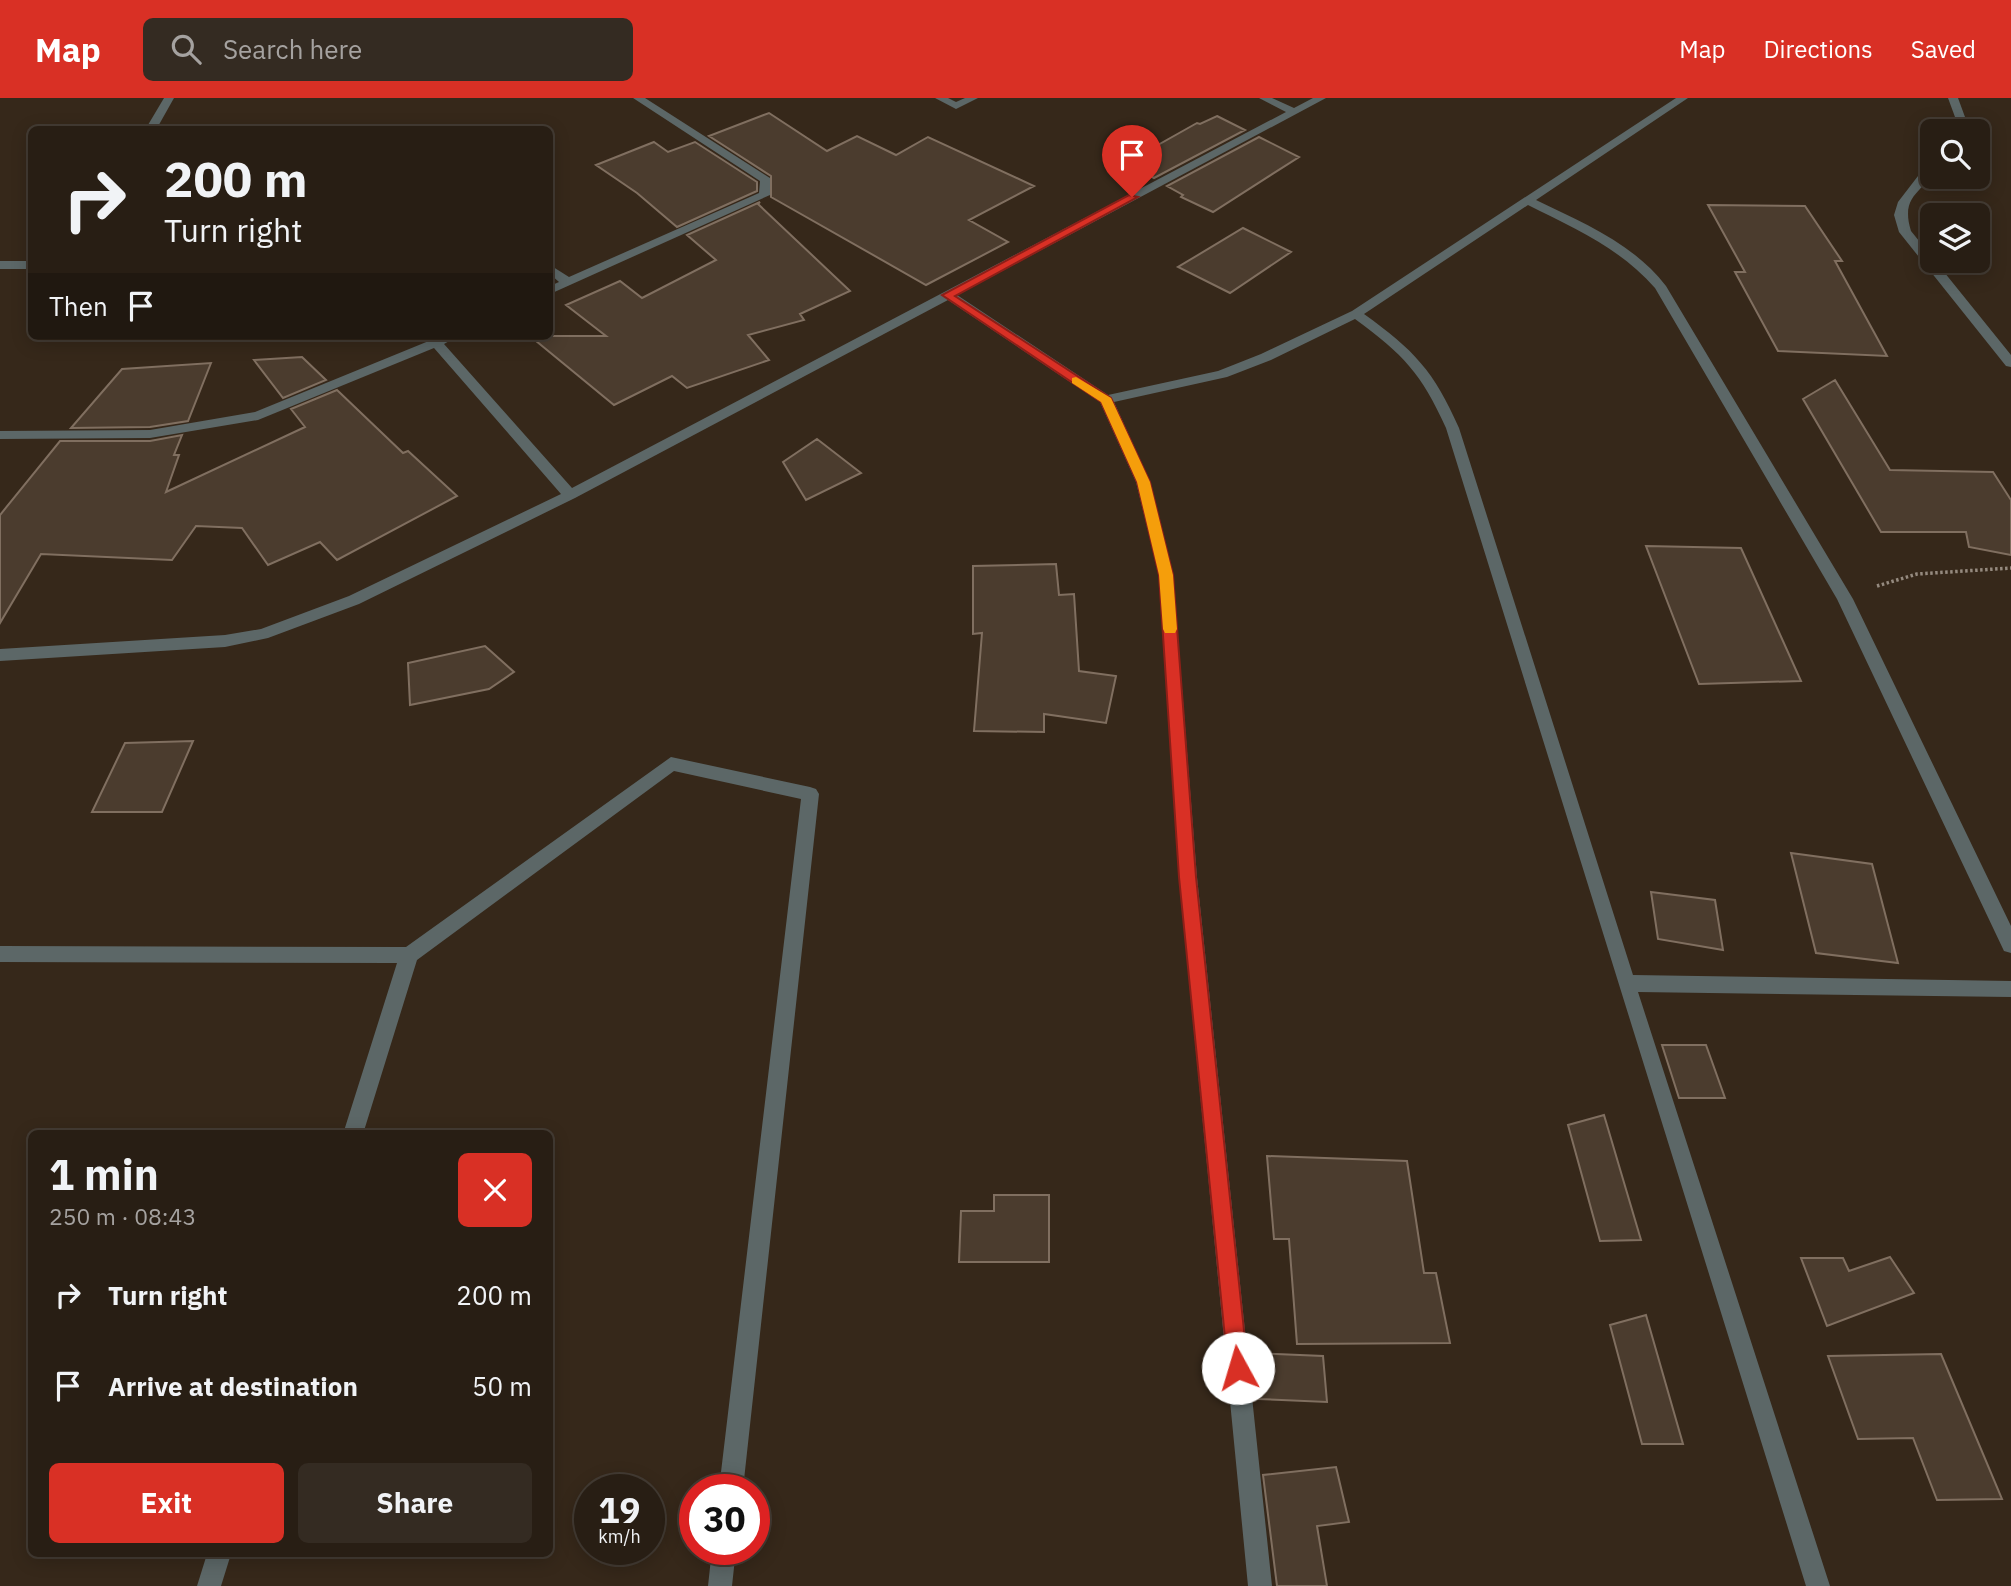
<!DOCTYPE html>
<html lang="en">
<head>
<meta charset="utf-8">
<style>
  body { margin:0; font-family:"IBM Plex Sans",sans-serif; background:#342b22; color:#f1f3f6; height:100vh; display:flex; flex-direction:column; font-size:26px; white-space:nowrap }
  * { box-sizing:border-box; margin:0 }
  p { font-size:23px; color:#a5a2a0 }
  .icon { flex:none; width:38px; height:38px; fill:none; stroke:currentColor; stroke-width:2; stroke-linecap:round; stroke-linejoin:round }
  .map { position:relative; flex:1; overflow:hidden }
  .panel { position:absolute; left:28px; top:1032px; width:525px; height:427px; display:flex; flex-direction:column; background:#281e14; border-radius:10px; box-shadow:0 4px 18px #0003,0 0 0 2px #443c34 }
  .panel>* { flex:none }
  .hud { position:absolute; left:28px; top:28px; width:525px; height:214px; border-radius:10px; box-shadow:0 4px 18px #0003,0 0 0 2px #443c34; background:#281e14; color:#f1f3f6; overflow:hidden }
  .controls { position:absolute; left:1920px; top:21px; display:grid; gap:14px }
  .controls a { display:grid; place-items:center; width:70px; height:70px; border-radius:10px; background:#281e14; box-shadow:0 4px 18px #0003,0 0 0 2px #443c34; font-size:35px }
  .speed { position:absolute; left:574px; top:1376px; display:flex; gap:14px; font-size:35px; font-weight:700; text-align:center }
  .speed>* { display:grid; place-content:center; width:91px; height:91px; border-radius:50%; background:#281e14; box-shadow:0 4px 18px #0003,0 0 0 2px #443c34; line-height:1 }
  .speed small { font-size:18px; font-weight:400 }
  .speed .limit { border:10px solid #d22; background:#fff; color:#111 }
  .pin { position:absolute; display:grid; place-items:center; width:60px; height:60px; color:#fff; margin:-72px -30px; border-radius:50% 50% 50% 0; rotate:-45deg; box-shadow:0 0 7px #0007 }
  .pin .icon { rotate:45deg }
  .me { position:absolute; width:77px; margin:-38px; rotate:354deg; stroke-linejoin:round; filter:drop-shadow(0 0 5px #0008) }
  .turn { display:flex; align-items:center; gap:24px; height:147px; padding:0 21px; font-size:32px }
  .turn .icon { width:91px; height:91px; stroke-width:2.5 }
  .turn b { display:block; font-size:49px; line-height:60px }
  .then { display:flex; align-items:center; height:66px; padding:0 21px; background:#0003; gap:14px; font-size:26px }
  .round { display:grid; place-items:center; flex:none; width:74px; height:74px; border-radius:10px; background:#342b22 }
  .summary { display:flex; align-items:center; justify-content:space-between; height:119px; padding:0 21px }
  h1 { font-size:42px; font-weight:700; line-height:52px }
  .action { display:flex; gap:14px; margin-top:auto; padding:14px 21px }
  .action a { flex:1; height:80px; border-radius:10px; background:#d93025; color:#fff; font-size:28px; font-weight:700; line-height:80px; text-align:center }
  .action a+a { background:#342b22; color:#f1f3f6 }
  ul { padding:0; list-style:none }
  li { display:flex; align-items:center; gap:21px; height:91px; padding:0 21px }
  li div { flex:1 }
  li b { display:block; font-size:26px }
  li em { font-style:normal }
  header { display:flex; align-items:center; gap:42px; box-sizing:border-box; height:98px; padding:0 35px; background:#d93025; color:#fff }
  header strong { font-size:33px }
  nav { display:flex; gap:38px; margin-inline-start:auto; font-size:24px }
  .search { width:490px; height:63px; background:#342b22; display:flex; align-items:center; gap:18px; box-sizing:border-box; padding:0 24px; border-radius:10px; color:#a5a2a0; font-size:26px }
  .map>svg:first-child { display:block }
  .building { fill:#4b3c2e; stroke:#806f60; stroke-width:2 }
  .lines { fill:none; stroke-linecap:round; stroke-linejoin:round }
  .path { stroke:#958a7f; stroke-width:3.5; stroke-dasharray:2.5 2.5; stroke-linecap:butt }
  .minor { fill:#5c6767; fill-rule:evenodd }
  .route { fill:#d93025; stroke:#8d1f18; stroke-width:2 }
  .slow { fill:#f59e0b }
</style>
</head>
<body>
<header>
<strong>Map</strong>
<div class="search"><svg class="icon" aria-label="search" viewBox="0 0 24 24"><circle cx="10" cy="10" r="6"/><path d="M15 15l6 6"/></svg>Search here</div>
<nav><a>Map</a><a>Directions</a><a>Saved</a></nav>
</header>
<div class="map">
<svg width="2011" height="1488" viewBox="0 0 2011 1488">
  <rect width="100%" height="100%" fill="#36281a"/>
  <path class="building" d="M769,15L827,53L857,38L896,57L928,39L1034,88L969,122L1008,144L926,187L771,99V78L709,38Z
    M1217,18L1245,32L1154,80L1126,65L1197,25L1200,26Z
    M1259,39L1299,59L1213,114L1181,99L1183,97L1167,88Z
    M654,44L668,54L695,44L757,84V93L677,129L637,95L596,67Z
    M760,104L758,106L850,193L800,216L804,222L748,237L769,262L687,290L672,278L614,307L530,238H606L566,207L620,183L642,200L716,162L687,137Z
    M1708,107L1805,108L1842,163H1835L1887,258L1778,253L1735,174H1745Z
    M1243,130L1291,154L1230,195L1178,169Z
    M302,259L326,282L283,300L254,262Z
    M211,265L188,323L150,329L71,330L122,271Z
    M1835,282L1890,372L1993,374L2011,402V457L1969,449L1966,434H1881L1803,301Z
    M337,292L403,355L408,353L457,398L337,462L320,444L268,467L242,430L196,428L172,462L41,456L0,525V417L60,343H150L182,337L174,357H179L166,394L305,329L291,311Z
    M817,341L861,375L806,402L783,364Z
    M1646,448L1741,450L1801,583L1699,586Z
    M1056,466L1059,497L1074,496L1079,573L1116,578L1106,625L1044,616V634L974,633L982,535L973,536V468Z
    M485,548L514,574L489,591L410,607L408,565Z
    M193,643L162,714H92L125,645Z
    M1791,755L1872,766L1898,865L1816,855Z
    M1651,794L1715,802L1723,852L1658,841Z
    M1662,947H1706L1725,1000H1679Z
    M1604,1017L1641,1142L1600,1143L1568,1027Z
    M1267,1058L1407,1063L1424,1175H1436L1450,1245L1297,1246L1289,1141H1274Z
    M994,1097H1049V1164H959L961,1113H994Z
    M1890,1159L1914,1195L1827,1228L1801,1160H1843L1849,1173Z
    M1646,1217L1683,1346H1642L1610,1227Z
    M1255,1255L1323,1258L1327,1304L1258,1301Z
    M1941,1256L2002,1401L1937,1402L1913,1340L1858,1341L1828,1258Z
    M1336,1369L1349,1424L1317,1428L1327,1488H1277L1263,1377Z"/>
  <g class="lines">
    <path class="path" d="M1877,488L1917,476L2011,470"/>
    <path class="minor" d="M164,0H174L156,32H145Z
      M633,0H645L770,80V97L550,196V188L559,184L550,176V167L569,179L759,95L760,83Z
      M935,0H948L956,4L965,0H978L956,11Z
      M1259,0H1272L1294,10L1313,0H1326L957,197L1108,297L1218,273L1261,256L1352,213L1676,0H1688L1536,102C1583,125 1633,145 1666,188L1853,501L2011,828V855L2004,853L1837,501L1655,190C1620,150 1574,130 1528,107L1364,216C1414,252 1434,273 1459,330L1633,877L2011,883V899L1638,894L1830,1488H1806L1446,330C1421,275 1404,257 1355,221L1271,262L1227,279L1114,304L1150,384L1173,477L1197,779L1272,1488H1248L1179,779L1159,477L1136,384L1100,304L948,202L575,400L359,506L268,540L225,549L0,563V551L225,537L261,531L349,498L561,396L434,250L258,322L150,340L0,341V333L150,332L255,314L441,238H458L444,246L572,390L1286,14Z
      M1948,0H1958L1965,19L1961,33H1951L1955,19Z
      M1932,64C1932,96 1898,91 1911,133L2011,257V269L2006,268L1899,134L1894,117L1898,104L1928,65Z
      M0,163H32V171H0Z
      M671,659L810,689L816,691L819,696L743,1391H719L801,701L674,673L417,862L363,1036H343L397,865L0,864V848L406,849Z
      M712,1451H736L732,1488H708Z
      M207,1456H231L221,1488H197Z"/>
  </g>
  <path class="route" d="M1129,97L1138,99L955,198L1111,300L1150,384L1173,477L1196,779L1248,1270L1245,1277L1238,1280L1231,1277L1228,1270L1179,779L1159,477L1137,384L1101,304L942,197Z"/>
  <path class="slow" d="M1076,279L1111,300L1150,384L1173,477L1177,531L1175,535H1165L1163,531L1159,477L1137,384L1101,304L1072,285V280Z"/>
</svg>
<div class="controls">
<a><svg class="icon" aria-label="search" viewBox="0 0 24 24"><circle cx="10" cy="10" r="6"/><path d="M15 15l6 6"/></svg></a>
<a><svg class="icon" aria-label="layers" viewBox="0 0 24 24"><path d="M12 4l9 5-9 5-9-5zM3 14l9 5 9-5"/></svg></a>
</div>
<div class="speed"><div>19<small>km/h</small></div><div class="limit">30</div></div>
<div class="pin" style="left:1132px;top:99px;background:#d93025"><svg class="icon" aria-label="arrive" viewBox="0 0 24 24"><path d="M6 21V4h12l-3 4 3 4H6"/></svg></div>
<svg class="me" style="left:1238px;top:1270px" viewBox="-20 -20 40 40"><circle r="19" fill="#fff"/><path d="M0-13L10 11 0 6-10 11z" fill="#d93025"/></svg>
<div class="hud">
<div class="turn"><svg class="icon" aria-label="right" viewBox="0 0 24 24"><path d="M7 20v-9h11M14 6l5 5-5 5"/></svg><div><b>200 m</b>Turn right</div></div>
<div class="then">Then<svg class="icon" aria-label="arrive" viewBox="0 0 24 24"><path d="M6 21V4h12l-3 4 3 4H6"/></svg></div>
</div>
<section class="panel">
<div class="summary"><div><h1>1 min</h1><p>250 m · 08:43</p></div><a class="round" style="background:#d93025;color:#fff"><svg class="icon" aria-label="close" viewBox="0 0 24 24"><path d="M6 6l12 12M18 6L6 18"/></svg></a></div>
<ul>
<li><svg class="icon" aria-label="right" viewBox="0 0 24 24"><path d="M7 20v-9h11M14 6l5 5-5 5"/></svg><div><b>Turn right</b></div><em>200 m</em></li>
<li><svg class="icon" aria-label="arrive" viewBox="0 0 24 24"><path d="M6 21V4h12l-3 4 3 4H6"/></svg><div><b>Arrive at destination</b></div><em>50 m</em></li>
</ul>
<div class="action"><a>Exit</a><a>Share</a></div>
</section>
</div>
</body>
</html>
